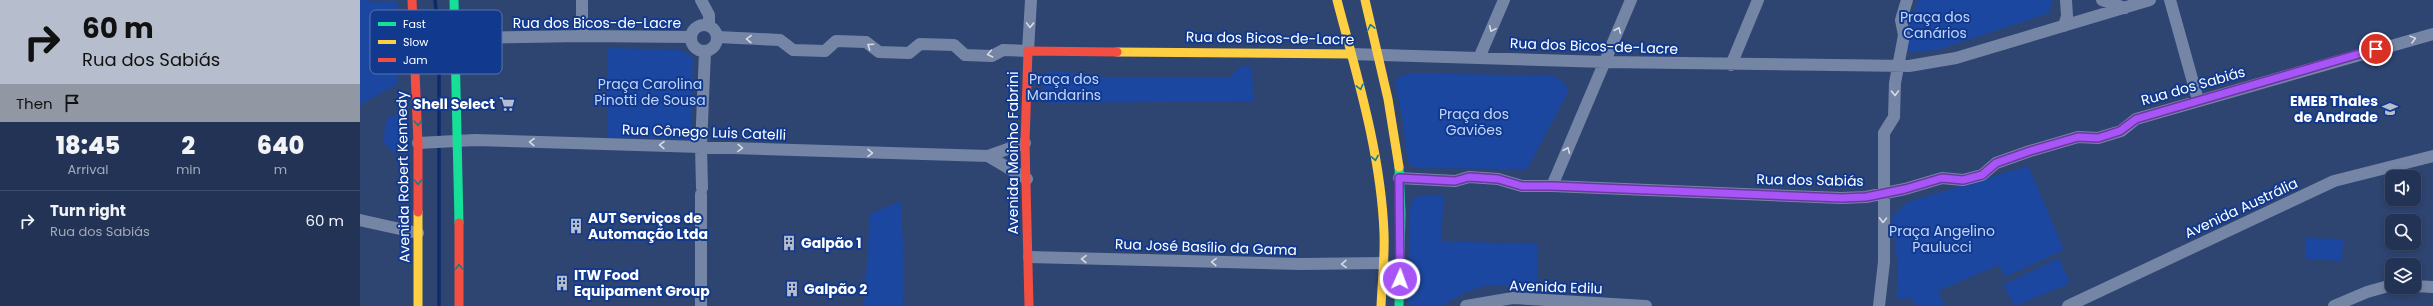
<!DOCTYPE html>
<html lang="en">
<head>
<meta charset="utf-8">
<style>
  body { margin:0; font-family:Poppins,sans-serif; background:#2e3f5f; color:#f1f3f6; height:100vh; display:flex; flex-direction:column; font-size:15px; white-space:nowrap }
  * { box-sizing:border-box; margin:0 }
  p { font-size:13px; color:#a2aab9 }
  .icon { flex:none; width:22px; height:22px; fill:none; stroke:currentColor; stroke-width:2; stroke-linecap:round; stroke-linejoin:round }
  .map { position:relative; flex:1; overflow:hidden }
  .drawer { display:flex; flex-direction:column; background:#235; width:360px }
  .drawer>* { flex:none }
  .banner { background:#b6becd; color:#111; overflow:hidden }
  .buttons { position:absolute; left:2025px; top:170px; display:grid; gap:8px }
  .buttons a { display:grid; place-items:center; width:36px; height:36px; border-radius:8px; background:#235; box-shadow:0 2px 6px #0003,0 0 0 1px #3f4e6c; font-size:20px }
  .pin { position:absolute; display:grid; place-items:center; width:34px; height:34px; color:#fff; margin:-17px; border:2px solid #fff; border-radius:50%; box-shadow:0 1px 4px #0007 }
  .me { position:absolute; width:44px; margin:-22px; rotate:2deg; stroke-linejoin:round; filter:drop-shadow(0 0 3px #0008) }
  .turn { display:flex; align-items:center; gap:14px; height:84px; padding:0 16px; font-size:18px }
  .turn .icon { width:52px; height:52px; stroke-width:2.5 }
  .turn b { display:block; font-size:28px; line-height:34px }
  .then { display:flex; align-items:center; height:38px; padding:0 16px; background:#0003; gap:8px; font-size:15px }
  .eta { display:flex; justify-content:space-evenly; align-items:center; height:68px; text-align:center }
  .eta b { font-size:24px; font-weight:800; line-height:28px }
  ul { padding:0; list-style:none }
  li { display:flex; align-items:center; gap:12px; height:60px; padding:0 16px; border-top:1px solid #3f4e6c }
  li div { flex:1 }
  li b { display:block; font-size:15px }
  li em { font-style:normal }
  main { display:flex; flex:1; min-height:0 }
  .map>svg:first-child { display:block }
  .green { fill:#1c47a1 }
  .lines { fill:none; stroke-linecap:round; stroke-linejoin:round }
  .stream { stroke:#0d2b6b; stroke-width:3.5 }
  .street { stroke:#7585a5; stroke-width:12 }
  .fast { stroke:#16e098; stroke-width:9 }
  .slow { stroke:#ffcf43; stroke-width:9 }
  .jam { stroke:#f24e42; stroke-width:9 }
  .oneway { stroke:#d6dae4 }
  .oneway2 { stroke:#137c92 }
  .route-casing { stroke:#6d37a1; stroke-width:10 }
  .route { stroke:#a855f7; stroke-width:7 }
  .labels { text-anchor:middle; stroke-width:4; stroke-linejoin:round; paint-order:stroke }
  .park-label { font-size:14px; fill:#c1d5fd; stroke:#11398e }
  .street-label { font-size:14px; fill:#fff; stroke:#11398e }
  .poi-label { font-size:14px; font-weight:bold; fill:#fff; stroke:#11398e; text-anchor:start }
  .key { fill:#11398e; stroke:#5874b0; stroke-width:1 }
  .key-label { font-size:11px; fill:#fff }
</style>
</head>
<body>
<main>
<section class="drawer">
<div class="banner">
<div class="turn"><svg class="icon" aria-label="right" viewBox="0 0 24 24"><path d="M7 20v-9h11M14 6l5 5-5 5"/></svg><div><b>60 m</b>Rua dos Sabiás</div></div>
<div class="then">Then<svg class="icon" aria-label="arrive" viewBox="0 0 24 24"><path d="M6 21V4h12l-3 4 3 4H6"/></svg></div>
</div>
<div class="eta">
<div><b>18:45</b><p>Arrival</p></div>
<div><b>2</b><p>min</p></div>
<div><b>640</b><p>m</p></div>
</div>
<ul>
<li><svg class="icon" aria-label="right" viewBox="0 0 24 24"><path d="M7 20v-9h11M14 6l5 5-5 5"/></svg><div><b>Turn right</b><p>Rua dos Sabiás</p></div><em>60 m</em></li>
</ul>
</section>
<div class="map">
<svg width="2073" height="306" viewBox="0 0 2073 306">
  <rect width="100%" height="100%" fill="#2e4471"/>
  <path class="green" d="M0,0H9V2L37,1V84L0,105Z
    M1558,0H1692V1L1689,13L1577,50L1541,52Z
    M248,48L321,50L333,57L331,139L247,137Z
    M881,66L892,67L893,101L689,103L682,92L685,72C699,70 709,71 722,77H870Z
    M1052,73L1194,76L1203,82L1209,90L1167,169L1055,168L1048,162L1043,122L1035,81L1041,76Z
    M38,115L40,152L34,153L24,143L25,123L30,116Z
    M1668,166L1704,250L1645,277L1639,265L1578,291L1585,306H1558L1550,298L1537,300L1538,267L1532,217L1548,202Z
    M1059,195L1084,196L1081,241L1178,244L1177,285H1128L1103,293L1082,306H1050L1048,302L1050,211L1052,200Z
    M541,201L544,269L543,306H504L510,214Z
    M1946,238L1983,239L1982,261L1945,259Z
    M1699,258L1710,283L1655,306L1643,285Z"/>
  <g class="lines">
    <path class="stream" d="M75,0L79,40V306"/>
    <path class="street" d="M222,0V36
      M341,0L349,15V26
      M1742,0L1765,8
      M1810,0L1838,100
      M331 38a13 13 0 1 1 26 0a13 13 0 1 1-26 0Z
      M1704,26L1707,16L1706,0
      M358,37L420,40L433,50L465,51L476,41L506,42L519,52L549,53L560,44L594,45L605,55L632,56L643,50L668,51L671,0
      M96,38L222,36L331,37
      M991,54L1245,62L1549,66L1596,58L1790,0
      M1119,58L1144,0
      M1371,65L1398,0
      M58,143L115,140L628,156L665,143
      M628,156L667,179
      M1039,178L1095,181L1109,177L1138,179L1162,186H1192L1481,198L1506,197L1545,189L1582,178L1603,180L1622,175L1636,163L1670,151L1718,137L1738,138L1761,131L1776,119L2073,34
      M1192,186L1271,0
      M342,188L341,146L345,52
      M0,220L58,233
      M669,257L941,264L1023,263
      M2054,286L2073,287
      M341,306V194
      M1106,306L1153,298L1286,306
      M1519,306L1524,262V133L1534,117L1535,83L1544,35L1541,20L1547,0
      M1708,306L1974,181L2073,156
      M1974,306L2007,292L2032,285"/>
    <path class="fast" d="M94,0L99,223
      M1039,167L1041,213L1039,306"/>
    <path class="slow" d="M977,0C997,76 1021,154 1024,233C1025,257 1022,282 1021,306
      M1005,0L1028,99L1039,167
      M757,52L991,54
      M58,212V306"/>
    <path class="jam" d="M52,0L58,143V212
      M99,223V306
      M669,306L665,143L668,51L757,52"/>
  </g>
  <defs><path id="oneway-chevron" d="M-2-3.5L2.5 0L-2 3.5" fill="none" stroke-width="1.6" stroke-linecap="round" stroke-linejoin="round"/></defs>
  <g class="oneway">
    <use href="#oneway-chevron" transform="translate(670 25) rotate(92)"/>
    <use href="#oneway-chevron" transform="translate(1132 29) rotate(114)"/>
    <use href="#oneway-chevron" transform="translate(1258 30) rotate(-67)"/>
    <use href="#oneway-chevron" transform="translate(389 39) rotate(-178)"/>
    <use href="#oneway-chevron" transform="translate(2053 39) rotate(-15)"/>
    <use href="#oneway-chevron" transform="translate(510 46) rotate(-146)"/>
    <use href="#oneway-chevron" transform="translate(630 54) rotate(169)"/>
    <use href="#oneway-chevron" transform="translate(1535 93) rotate(88)"/>
    <use href="#oneway-chevron" transform="translate(172 142) rotate(-178)"/>
    <use href="#oneway-chevron" transform="translate(302 145) rotate(-179)"/>
    <use href="#oneway-chevron" transform="translate(380 148) rotate(2)"/>
    <use href="#oneway-chevron" transform="translate(1207 150) rotate(-67)"/>
    <use href="#oneway-chevron" transform="translate(510 153) rotate(1)"/>
    <use href="#oneway-chevron" transform="translate(1523 220) rotate(91)"/>
    <use href="#oneway-chevron" transform="translate(724 259) rotate(-178)"/>
    <use href="#oneway-chevron" transform="translate(854 262) rotate(-178)"/>
    <use href="#oneway-chevron" transform="translate(984 264) rotate(179)"/>
  </g>
  <g class="oneway2">
    <use href="#oneway-chevron" transform="translate(1011 27) rotate(-104)"/>
    <use href="#oneway-chevron" transform="translate(1000 87) rotate(76)"/>
    <use href="#oneway-chevron" transform="translate(58 123) rotate(87)"/>
    <use href="#oneway-chevron" transform="translate(1015 158) rotate(79)"/>
    <use href="#oneway-chevron" transform="translate(58 182) rotate(90)"/>
    <use href="#oneway-chevron" transform="translate(99 267) rotate(-90)"/>
  </g>
  <g class="lines">
    <defs>
      <path id="route" d="M1040,279L1039,178L1095,181L1109,177L1138,179L1162,186H1192L1481,198L1506,197L1545,189L1582,178L1603,180L1622,175L1636,163L1670,151L1718,137L1738,138L1760,131L1776,119L2016,49"/>
    </defs>
    <use href="#route" class="route-casing"/>
    <use href="#route" class="route"/>
  </g>
  <defs>
    <symbol id="supermarket-bare" viewBox="-9 -9 18 18"><path d="M-6-5.5h2.5l.6 2H6L4.5 2H-2.5L-4.4-4H-6ZM-1.5 3.2a1.3 1.3 0 1 0 .1 0ZM3 3.2a1.3 1.3 0 1 0 .1 0Z" fill="#b6becd" stroke="#11398e" stroke-width="2.5" paint-order="stroke"/></symbol>
    <symbol id="school-bare" viewBox="-9 -9 18 18"><path d="M0-5L7-2L0 1L-7-2ZM-4 1L0 2.5L4 1V4Q0 6-4 4Z" fill="#b6becd" stroke="#11398e" stroke-width="2.5" paint-order="stroke"/></symbol>
    <symbol id="building-bare" viewBox="-9 -9 18 18"><path d="M-4-6H4V6H1V3H-1V6H-4ZM-2.5-4.3h1.7v1.8h-1.7ZM.8-4.3h1.7v1.8H.8ZM-2.5-1h1.7V.8h-1.7ZM.8-1h1.7V.8H.8Z" fill="#b6becd" stroke="#11398e" stroke-width="2.5" paint-order="stroke"/></symbol>
  </defs>
  <g fill-rule="evenodd">
    <use href="#supermarket-bare" x="136" y="93" width="22" height="22"/>
    <use href="#school-bare" x="2019" y="98" width="22" height="22"/>
    <use href="#building-bare" x="205" y="215" width="22" height="22"/>
    <use href="#building-bare" x="418" y="232" width="22" height="22"/>
    <use href="#building-bare" x="191" y="272" width="22" height="22"/>
    <use href="#building-bare" x="421" y="278" width="22" height="22"/>
  </g>
  <g class="labels">
    <g class="park-label">
      <text x="1575" y="22">Praça dos<tspan x="1575" dy="16">Canários</tspan></text>
      <text x="704" y="84">Praça dos<tspan x="704" dy="16">Mandarins</tspan></text>
      <text x="290" y="89">Praça Carolina<tspan x="290" dy="16">Pinotti de Sousa</tspan></text>
      <text x="1114" y="119">Praça dos<tspan x="1114" dy="16">Gaviões</tspan></text>
      <text x="1582" y="236">Praça Angelino<tspan x="1582" dy="16">Paulucci</tspan></text>
    </g>
    <g class="street-label">
      <text x="237" y="28">Rua dos Bicos-de-Lacre</text>
      <text transform="translate(910 38) rotate(1)" y="5">Rua dos Bicos-de-Lacre</text>
      <text transform="translate(1234 46) rotate(2)" y="5">Rua dos Bicos-de-Lacre</text>
      <text transform="translate(1833 86) rotate(-16)" y="5">Rua dos Sabiás</text>
      <text transform="translate(344 132) rotate(2)" y="5">Rua Cônego Luis Catelli</text>
      <text transform="translate(653 153) rotate(-90)" y="5">Avenida Moinho Fabrini</text>
      <text transform="translate(43 177) rotate(-91)" y="5">Avenida Robert Kennedy</text>
      <text transform="translate(1450 180) rotate(1)" y="5">Rua dos Sabiás</text>
      <text transform="translate(1881 208) rotate(-25)" y="5">Avenida Austrália</text>
      <text transform="translate(846 247) rotate(2)" y="5">Rua José Basílio da Gama</text>
      <text transform="translate(1196 287) rotate(2)" y="5">Avenida Edilu</text>
    </g>
    <g class="poi-label">
      <text x="2018" y="106" text-anchor="end">EMEB Thales<tspan x="2018" dy="16">de Andrade</tspan></text>
      <text x="135" y="109" text-anchor="end">Shell Select</text>
      <text x="228" y="223">AUT Serviços de<tspan x="228" dy="16">Automação Ltda</tspan></text>
      <text x="441" y="248">Galpão 1</text>
      <text x="214" y="280">ITW Food<tspan x="214" dy="16">Equipament Group</tspan></text>
      <text x="444" y="294">Galpão 2</text>
    </g>
  </g>
  <rect x="10" y="10" width="132" height="64" rx="6" class="key"/>
  <rect x="18" y="22" width="18" height="4" fill="#16e098"/>
  <rect x="18" y="40" width="18" height="4" fill="#ffcf43"/>
  <rect x="18" y="58" width="18" height="4" fill="#f24e42"/>
  <g class="key-label">
    <text x="43" y="28">Fast</text>
    <text x="43" y="46">Slow</text>
    <text x="43" y="64">Jam</text>
  </g>
</svg>
<div class="buttons">
<a><svg class="icon" aria-label="sound" viewBox="0 0 24 24"><path d="M4 9h4l5-4v14l-5-4H4zM17 9q2 3 0 6"/></svg></a>
<a><svg class="icon" aria-label="search" viewBox="0 0 24 24"><circle cx="10" cy="10" r="6"/><path d="M15 15l6 6"/></svg></a>
<a><svg class="icon" aria-label="layers" viewBox="0 0 24 24"><path d="M12 4l9 5-9 5-9-5zM3 14l9 5 9-5"/></svg></a>
</div>
<div class="pin" style="left:2016px;top:49px;background:#d93025"><svg class="icon" aria-label="arrive" viewBox="0 0 24 24"><path d="M6 21V4h12l-3 4 3 4H6"/></svg></div>
<svg class="me" style="left:1040px;top:279px" viewBox="-20 -20 40 40"><circle r="17" fill="#a855f7" stroke="#fff" stroke-width="3"/><path d="M0-11L8 9 0 5-8 9z" fill="#fff"/></svg>
</div>
</main>
</body>
</html>
